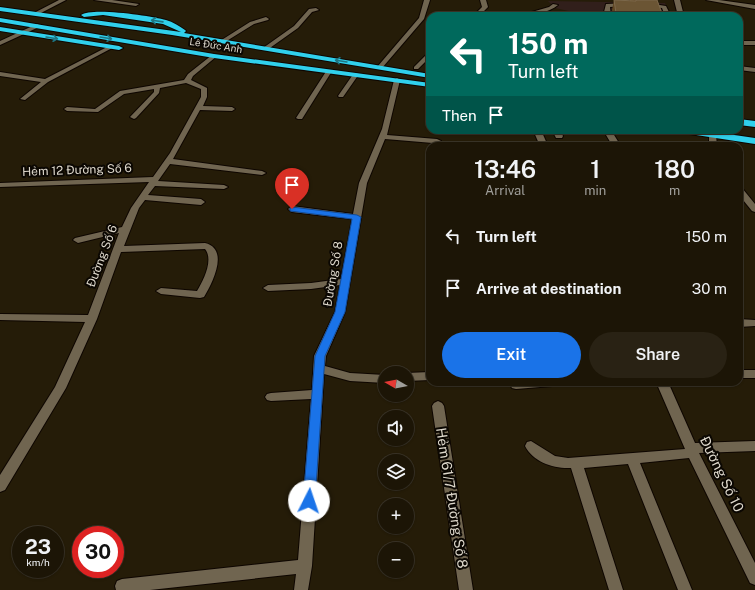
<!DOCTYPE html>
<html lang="en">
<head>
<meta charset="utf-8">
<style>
  body { margin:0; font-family:"Public Sans",sans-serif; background:#292214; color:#f1f3f6; height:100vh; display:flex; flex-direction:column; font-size:15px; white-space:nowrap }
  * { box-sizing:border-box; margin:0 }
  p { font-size:13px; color:#a09f9b }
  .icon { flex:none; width:22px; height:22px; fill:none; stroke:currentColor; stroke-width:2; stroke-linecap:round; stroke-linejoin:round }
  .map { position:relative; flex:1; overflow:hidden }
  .sheet { position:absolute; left:426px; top:142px; width:317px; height:244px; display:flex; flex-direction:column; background:#1c1506; border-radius:12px; box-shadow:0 1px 3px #0004,0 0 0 1px #3a3428 }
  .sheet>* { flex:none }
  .guide { position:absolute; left:426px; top:12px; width:317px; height:122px; border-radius:12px; box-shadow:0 1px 3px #0004,0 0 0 1px #3a3428; background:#00695c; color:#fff; overflow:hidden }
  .needle { width:26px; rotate:279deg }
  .tools { position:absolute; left:378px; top:366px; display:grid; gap:8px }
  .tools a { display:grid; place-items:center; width:36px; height:36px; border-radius:50%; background:#1c1506; box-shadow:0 1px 3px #0004,0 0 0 1px #3a3428; font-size:20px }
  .speed { position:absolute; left:12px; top:526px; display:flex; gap:8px; font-size:20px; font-weight:700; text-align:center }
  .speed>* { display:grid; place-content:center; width:52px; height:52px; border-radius:50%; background:#1c1506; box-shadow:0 1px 3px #0004,0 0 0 1px #3a3428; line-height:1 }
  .speed small { font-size:10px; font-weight:400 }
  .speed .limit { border:6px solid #d22; background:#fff; color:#111 }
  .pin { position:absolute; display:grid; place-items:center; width:34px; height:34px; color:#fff; margin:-41px -17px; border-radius:50% 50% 50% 0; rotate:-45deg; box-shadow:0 0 4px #0007 }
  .pin .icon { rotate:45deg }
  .me { position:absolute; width:44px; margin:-22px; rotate:4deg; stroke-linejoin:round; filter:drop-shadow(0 0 3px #0008) }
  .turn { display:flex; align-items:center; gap:14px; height:84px; padding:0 16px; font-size:18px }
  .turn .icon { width:52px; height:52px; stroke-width:2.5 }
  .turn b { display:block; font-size:28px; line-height:34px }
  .then { display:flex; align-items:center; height:38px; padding:0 16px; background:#0003; gap:8px; font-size:15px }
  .eta { display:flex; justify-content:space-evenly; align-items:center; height:68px; text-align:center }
  .eta b { font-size:24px; font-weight:600; line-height:28px }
  .action { display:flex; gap:8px; margin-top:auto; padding:8px 16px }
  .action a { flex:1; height:46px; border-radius:24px; background:#1a73e8; color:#fff; font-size:16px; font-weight:600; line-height:46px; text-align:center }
  .action a+a { background:#292214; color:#f1f3f6 }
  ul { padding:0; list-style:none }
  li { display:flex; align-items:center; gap:12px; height:52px; padding:0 16px }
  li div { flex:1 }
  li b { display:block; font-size:15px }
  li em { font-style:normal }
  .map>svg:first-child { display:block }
  .medical { fill:#311f1b }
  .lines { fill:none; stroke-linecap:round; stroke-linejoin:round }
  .minor-casing { stroke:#0e0600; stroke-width:2 }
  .highway-casing { stroke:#0e0600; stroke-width:2 }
  .minor { fill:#706550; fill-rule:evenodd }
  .highway { fill:#30d0ec; fill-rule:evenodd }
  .wall { fill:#5e4522 }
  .building { fill:#6b5534; stroke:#7d694c }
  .oneway { stroke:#1f7683 }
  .route { fill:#1a73e8; stroke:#114b97 }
  .labels { text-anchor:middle; stroke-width:4; stroke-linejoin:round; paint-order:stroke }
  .far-street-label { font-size:10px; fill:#ddd7cb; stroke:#0b0702 }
  .street-label { font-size:12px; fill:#ddd7cb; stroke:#0b0702 }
  .near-street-label { font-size:14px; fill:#ddd7cb; stroke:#0b0702 }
</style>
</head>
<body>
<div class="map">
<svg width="755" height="590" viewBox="0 0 755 590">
  <rect width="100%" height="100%" fill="#251c08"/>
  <path class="medical" d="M548,1L665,3L670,16H591L555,8Z"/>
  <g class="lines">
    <defs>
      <path id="minor" d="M59,0H66L37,15L32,14Z
        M94,0H112L139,4L136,6Z
        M424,0H430L424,19L382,68H378V66L419,18Z
        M480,0H486L488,7L479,16H473L482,7Z
        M674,0H680L684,16H678Z
        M706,0H719L755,5V9Z
        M627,3L629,4V6L610,7L611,16H605L604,12L606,4Z
        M647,3L666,6L671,16H665L662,8L645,6V4Z
        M553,4L558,5C549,13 530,16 518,16L549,7Z
        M309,9L316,8L319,10L312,12L298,28L267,50H263V48L294,26Z
        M266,17L269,19L268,20L254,24L225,42L220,41L250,22Z
        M37,24L39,25V27L0,45V41Z
        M739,41H755V45H739Z
        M109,46L114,47L48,82L25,100L20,99L41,82L0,76V72L45,79Z
        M430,51V57L418,69H414V67Z
        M212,55L217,56L193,76L191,80L207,88V97L203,106L232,107L235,109L232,111L200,110L173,159L262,171L266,173L262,175L170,164L158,181L224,185L228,187L224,189L155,186L148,195L201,199L205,202L201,205L145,200L139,208L124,246L205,243C230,249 212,284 204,297L200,298L161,294L156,291L161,288L197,291C203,281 214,260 205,249L121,252L97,319L66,388L5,490L0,492V475L55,387L85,322L0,320V314L88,315L119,233L78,243L73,240L75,238L122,227L131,208L149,182L0,187V183L153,177L170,153L201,97V89L186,83L160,88L159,93L136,118L134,119L130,117L154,92V89L124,94L98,112L67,111L64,109L67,107L95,109L120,91L184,80L188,74Z
        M739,66L755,68V72L739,70Z
        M327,70L332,71L302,119H298L296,118Z
        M354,73L359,74L343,97H339L338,96Z
        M397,78L400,80L387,135L437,139L441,141V146H433V143L385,139L367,183L345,312L326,356L325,366L350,373L385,375V383L350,381L324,374L312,566L308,590H294L296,574L150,590H116L115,586L117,581L122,579L298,560L311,399L271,401L267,400L265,397L267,394L271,393L312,390L314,356L335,312L340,285L311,289L268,291L263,288L268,285L311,283L341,279L352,219L292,212L288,209L292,206L353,214L359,183L382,129L394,80Z
        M533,130H541L548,146H540Z
        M552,130H560L563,136L562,138H556Z
        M603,130H611L619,143L618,145H612Z
        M709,133H712L716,135L717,146H709Z
        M739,188H742L755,204V212L752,211L739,195Z
        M739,319L755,320V326L739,327Z
        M739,370H755V378H739Z
        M430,372V380L407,381L406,373Z
        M512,382H558L556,385L552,386L516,389L512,388L510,385Z
        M656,382H668L695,443L755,441V451L699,453L755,563V585L750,583L689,458L640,463L692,590H678L628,464L584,468L623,590H609L571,468C554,469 533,462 525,446L527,442L531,441L555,456L568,458L685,449Z
        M438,401L442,403L444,406L473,590H459L432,406L434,403Z"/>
      <path id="highway" d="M0,7L181,32L163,24L103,15L84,17L81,15C92,7 151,16 166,20C173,22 179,26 185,30L186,31L184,33L430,74V78L172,35L0,11Z
        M0,18L214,54L430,83V87L214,58L0,22Z
        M0,27L119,46L123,48L119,50L0,31Z
        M739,119L755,121V127L739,125Z
        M679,130H700L755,138V144L683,133Z"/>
    </defs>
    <use href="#minor" class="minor-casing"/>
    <use href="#highway" class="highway-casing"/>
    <use href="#minor" class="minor"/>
    <use href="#highway" class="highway"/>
  </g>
  <path class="wall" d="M614,0L630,1V0H657L663,16H613L612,10Z"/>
  <path class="building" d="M614,0L636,1V0H657L663,16H646L616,13Z"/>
  <defs><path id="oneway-shaft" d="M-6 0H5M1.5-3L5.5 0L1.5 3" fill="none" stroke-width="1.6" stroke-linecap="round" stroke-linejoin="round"/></defs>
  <g class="oneway">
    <use href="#oneway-shaft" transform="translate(157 21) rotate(-172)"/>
    <use href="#oneway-shaft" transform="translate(52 38) rotate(9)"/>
    <use href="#oneway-shaft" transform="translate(106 38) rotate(9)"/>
    <use href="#oneway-shaft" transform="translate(341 61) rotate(-171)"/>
  </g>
  <path class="route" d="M292,207L357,215L361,217L345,312L325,356L315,501L314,505L309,506L305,505L303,501L315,356L335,312L352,219L290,211V208Z"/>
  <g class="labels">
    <g class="far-street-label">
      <text transform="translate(216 45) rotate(9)" y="4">Lê Đức Anh</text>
    </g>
    <g class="street-label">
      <text transform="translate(77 170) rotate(-2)" y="4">Hẻm 12 Đường Số 6</text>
      <text transform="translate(102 256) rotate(-69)" y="4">Đường Số 6</text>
      <text transform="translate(333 274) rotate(-80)" y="4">Đường Số 8</text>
    </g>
    <g class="near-street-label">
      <text transform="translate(722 474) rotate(64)" y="5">Đường Số 10</text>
      <text transform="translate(452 498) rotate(81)" y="5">Hẻm 61/7 Đường Số 8</text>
    </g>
  </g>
</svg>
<div class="tools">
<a><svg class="needle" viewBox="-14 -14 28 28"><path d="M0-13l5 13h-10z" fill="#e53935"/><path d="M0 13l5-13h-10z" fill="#a09f9b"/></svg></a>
<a><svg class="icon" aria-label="sound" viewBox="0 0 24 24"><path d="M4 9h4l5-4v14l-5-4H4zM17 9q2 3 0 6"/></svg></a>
<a><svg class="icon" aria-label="layers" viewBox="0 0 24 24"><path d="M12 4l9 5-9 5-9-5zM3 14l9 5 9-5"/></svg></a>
<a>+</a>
<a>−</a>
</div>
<div class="speed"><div>23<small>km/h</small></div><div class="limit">30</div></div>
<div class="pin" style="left:292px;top:209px;background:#d93025"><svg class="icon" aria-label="arrive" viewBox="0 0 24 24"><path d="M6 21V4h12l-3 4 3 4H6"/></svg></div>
<svg class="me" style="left:309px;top:501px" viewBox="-20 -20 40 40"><circle r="19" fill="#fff"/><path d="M0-13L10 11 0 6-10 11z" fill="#1a73e8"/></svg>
<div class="guide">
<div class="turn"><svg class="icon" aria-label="left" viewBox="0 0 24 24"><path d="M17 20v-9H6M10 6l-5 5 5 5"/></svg><div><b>150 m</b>Turn left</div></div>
<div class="then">Then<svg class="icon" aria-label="arrive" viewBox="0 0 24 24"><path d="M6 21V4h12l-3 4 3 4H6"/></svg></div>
</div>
<section class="sheet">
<div class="eta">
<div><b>13:46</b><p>Arrival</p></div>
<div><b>1</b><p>min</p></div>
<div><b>180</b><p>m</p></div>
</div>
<ul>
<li><svg class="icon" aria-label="left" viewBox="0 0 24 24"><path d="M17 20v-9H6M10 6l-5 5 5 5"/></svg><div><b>Turn left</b></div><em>150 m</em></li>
<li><svg class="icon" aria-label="arrive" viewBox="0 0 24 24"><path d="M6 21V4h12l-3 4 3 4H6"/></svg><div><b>Arrive at destination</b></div><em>30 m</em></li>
</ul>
<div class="action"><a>Exit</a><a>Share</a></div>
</section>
</div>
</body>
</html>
